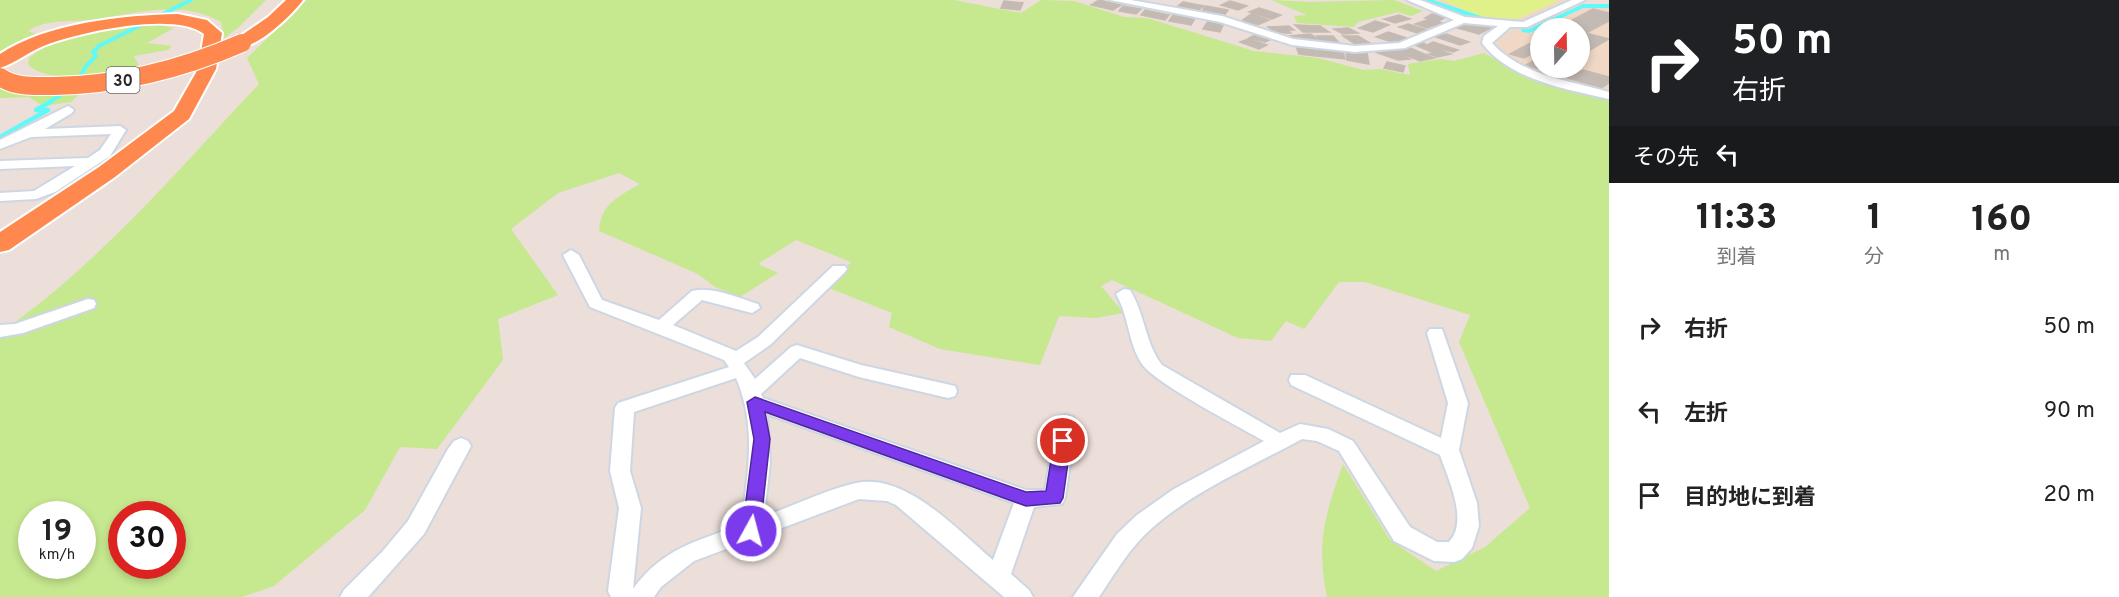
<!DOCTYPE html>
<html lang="ja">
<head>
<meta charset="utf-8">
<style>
  body { margin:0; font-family:Overpass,"Noto Sans JP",sans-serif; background:#f2f2f2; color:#222; height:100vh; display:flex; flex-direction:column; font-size:22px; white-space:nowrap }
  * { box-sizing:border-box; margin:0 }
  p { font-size:20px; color:#767676 }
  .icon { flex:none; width:33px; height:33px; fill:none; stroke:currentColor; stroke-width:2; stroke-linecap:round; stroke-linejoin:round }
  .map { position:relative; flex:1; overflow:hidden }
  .details { display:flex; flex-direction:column; background:#fff; width:510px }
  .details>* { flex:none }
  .hud { background:#202124; color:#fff; overflow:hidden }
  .needle { width:39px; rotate:20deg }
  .buttons { position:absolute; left:1530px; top:18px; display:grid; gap:12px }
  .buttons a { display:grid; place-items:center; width:60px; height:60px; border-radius:50%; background:#fff; box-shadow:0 3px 9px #0003; font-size:30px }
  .speed { position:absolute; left:18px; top:501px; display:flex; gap:12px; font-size:30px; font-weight:700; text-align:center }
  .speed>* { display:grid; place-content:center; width:78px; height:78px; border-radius:50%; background:#fff; box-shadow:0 3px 9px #0003; line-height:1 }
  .speed small { font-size:15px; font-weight:400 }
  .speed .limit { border:9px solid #d22; background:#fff; color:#111 }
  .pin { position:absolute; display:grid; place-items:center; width:51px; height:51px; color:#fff; margin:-26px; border:3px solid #fff; border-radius:50%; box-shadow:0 2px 6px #0007 }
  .me { position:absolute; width:66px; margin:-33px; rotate:7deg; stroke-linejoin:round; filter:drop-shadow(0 0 4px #0008) }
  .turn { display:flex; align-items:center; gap:21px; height:126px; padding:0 24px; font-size:27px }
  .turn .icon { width:78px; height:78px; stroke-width:2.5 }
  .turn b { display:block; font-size:42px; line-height:51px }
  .then { display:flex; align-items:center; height:57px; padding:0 24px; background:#0003; gap:12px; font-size:22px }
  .eta { display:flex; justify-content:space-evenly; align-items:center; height:102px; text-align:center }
  .eta b { font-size:36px; font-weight:800; line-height:42px }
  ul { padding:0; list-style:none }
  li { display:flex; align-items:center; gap:18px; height:84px; padding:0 24px }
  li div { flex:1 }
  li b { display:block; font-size:22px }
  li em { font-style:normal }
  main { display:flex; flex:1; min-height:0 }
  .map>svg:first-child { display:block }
  .education { fill:#f0d7c6 }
  .green { fill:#c6e88f; fill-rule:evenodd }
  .pitch { fill:#e1f18a }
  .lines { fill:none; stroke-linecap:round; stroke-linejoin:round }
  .stream-far1 { stroke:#61f9f8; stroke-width:4 }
  .stream { stroke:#61f9f8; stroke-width:4.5 }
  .building { fill:#c3bab4; stroke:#c7bab2; stroke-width:1.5 }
  .minor-casing { stroke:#cdd7e3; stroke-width:4 }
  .trunk-casing { stroke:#fff; stroke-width:4 }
  .minor { fill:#fff; fill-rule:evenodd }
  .trunk { fill:#fe884e; fill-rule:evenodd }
  .trunk-bridge-casing { stroke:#fff; stroke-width:20; stroke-linecap:butt }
  .trunk-bridge { stroke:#fe884e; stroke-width:18 }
  .route { fill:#7c3aed; stroke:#51269a; stroke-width:1.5 }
  .labels { text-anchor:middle; stroke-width:4.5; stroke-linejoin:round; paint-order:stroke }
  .shield { fill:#fff; stroke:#686868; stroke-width:1.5 }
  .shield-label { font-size:16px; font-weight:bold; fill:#282828 }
</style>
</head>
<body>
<main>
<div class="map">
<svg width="1609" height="597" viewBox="0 0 1609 597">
  <rect width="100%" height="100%" fill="#ecded8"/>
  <path class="education" d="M1430,0H1573L1524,23L1487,20Z
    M1597,6L1609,7V94L1526,69L1493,48L1494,39L1514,29L1531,34L1540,29V68H1580V28H1542L1587,7Z"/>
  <path class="green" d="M0,0H266L238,28L224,38L221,22C208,15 196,11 182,10C151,7 120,16 90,20C69,22 46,19 28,31L38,35L0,53Z
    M307,0H954L1021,13L1041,0L1074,1L1124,17L1147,18L1254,51L1318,58L1363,70L1380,69L1410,75L1408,64L1441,59L1454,61L1484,53L1520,72L1609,98V597H1327C1316,541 1325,516 1343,464L1390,540L1436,571L1485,547L1530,508L1459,342L1470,315L1365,282H1339L1304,329L1286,321L1271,341L1238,338L1112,280L1101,286L1124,313L1095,318L1059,316L1040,365L940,349L889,327L892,313L829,288L851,262L796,240L758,264L778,273L740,297L715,287L698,274L599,231C601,203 618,197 640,184L619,173L558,193L511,229L558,295L498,319L503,360L437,449L400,447L365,510L274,586L242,597H0V333C99,264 177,171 259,84L247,58ZM32,514H82V566H32ZM122,514H172V566H122Z
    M1271,0L1310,2L1394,0L1423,11L1411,16L1398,12L1358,22L1354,27L1297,23L1294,16L1307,15Z
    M131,24H156L174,28L147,43L172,46L168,50L134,56L140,68C115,72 44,86 28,64L29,58C58,34 95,31 131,24Z
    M0,88L3,89L81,92L71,102L43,106L29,97L0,98Z"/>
  <path class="pitch" d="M1442,0H1554L1558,1L1517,19L1481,17Z"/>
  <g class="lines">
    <path class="stream-far1" d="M1427,0L1483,19
      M1523,30L1529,31L1583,6H1609
      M77,82L86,66L96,56L93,52L99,46L191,0
      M49,102L68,91"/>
    <path class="stream" d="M0,137L48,110H36L52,101"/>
  </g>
  <path class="building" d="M1099,0L1121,5L1113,10L1091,5Z
    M1004,1L1023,3L1020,10L1001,8Z
    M1230,1L1247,6L1238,10L1221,5Z
    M1183,2L1204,6L1199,10L1178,6Z
    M1123,6L1141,9L1136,14L1119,11Z
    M1206,6L1228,10L1224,16L1201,12Z
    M1259,8L1281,15L1272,19L1249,12Z
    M1593,9L1609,13V21L1586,33L1609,39L1580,56V28H1557Z
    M1145,10L1169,15L1165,20L1141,15Z
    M1174,13L1196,17L1191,25L1169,21Z
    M1251,14L1269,20L1255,26L1240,22Z
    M1432,14L1446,17L1439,21L1425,18Z
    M1399,15L1410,19L1395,23L1384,19Z
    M1430,19L1442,23L1427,28L1415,24Z
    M1208,21L1224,23L1220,32L1203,29Z
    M1375,21L1389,25L1373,32L1359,28Z
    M1467,21L1491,28L1479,34L1454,27Z
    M1408,24L1427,30L1417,33L1399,27Z
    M1295,25L1320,26L1329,32H1303Z
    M1289,26L1294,30H1288L1291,33H1276L1268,27Z
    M1348,28L1358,33L1343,34L1334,29Z
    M1388,32L1407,38L1395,43L1376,37Z
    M1257,34L1272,39L1265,42L1249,38Z
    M1310,34L1320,40L1297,42L1288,36Z
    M1446,34L1469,42L1460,45L1436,37Z
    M1317,36H1333L1340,44L1324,43Z
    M1343,36H1358L1373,45L1358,46Z
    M1248,39L1267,45L1259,49L1240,42Z
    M1538,39L1540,40V49L1524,58L1510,54Z
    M1433,42L1458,50L1453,52L1427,45Z
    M1424,43L1427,45L1451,54L1437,57L1429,54L1434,53L1415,45Z
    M1296,47L1314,49L1317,56L1299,54Z
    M1316,48L1343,51L1345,59L1317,56Z
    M1410,48L1434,58L1420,61L1396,51Z
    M1346,50L1367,53L1369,64L1347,60Z
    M1393,50L1410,59L1398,60L1375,52Z
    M1540,57V68H1561L1552,73L1526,65Z
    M1387,62L1405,66L1403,72L1384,68Z
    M1583,70L1609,77V83L1601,88L1568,78Z"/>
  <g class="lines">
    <defs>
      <path id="minor" d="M1110,0H1131L1222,16L1293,39L1355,46L1399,43L1454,20L1407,0H1420L1465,17L1523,22L1572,0H1585L1527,27H1510L1492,43C1521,75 1569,81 1609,92V99C1566,89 1510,80 1482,43L1484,36L1498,26L1464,23L1405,48L1355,52L1292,45L1220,22Z
        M68,106L74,110L72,113L45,129L120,126L126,130L110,156L55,192L36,199L0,201V193L34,191L75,166L0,169V161L88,158L100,150L111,134L31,137L0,149V140Z
        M571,250L579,255L602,300L659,320L692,291C713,286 738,298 758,304L760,308L752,313L702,300L673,325L736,351L758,337L833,266H845L847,269L845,272L770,345L744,363L755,379L791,347L797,345L861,365L955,386L957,391L955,396L948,398L859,377L800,358L761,394L763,398L1026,490H1045L1056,422L1059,417L1066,415L1073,417L1076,422L1065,498L1062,504L1034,507L1011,574L1029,590L1033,597H1004L896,505L887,501L859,499L694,561L661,587L654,597H611L608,591L619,508L610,471L615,408L618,403L729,367L724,360L590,307L563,255ZM736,378C757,426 748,474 741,525C696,541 662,549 633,589L641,508L630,471L634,412ZM767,414L1014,503L993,560C958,531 906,472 856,483C825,490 794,506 764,516L770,463Z
        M1124,289L1130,290C1145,314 1145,343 1162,365L1280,433L1300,424L1328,429L1353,441L1410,527L1437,542H1449C1469,521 1448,479 1440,455L1291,385L1289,380L1291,375H1305L1441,438L1448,403L1427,333L1430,329H1442L1468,403L1459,450L1477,503L1479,526L1472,548L1462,559L1454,562L1434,561L1394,541L1339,451L1317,441L1302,439C1253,466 1195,490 1152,528C1130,547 1115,573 1099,597H1073L1117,534L1137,515L1174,489L1264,441C1238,426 1156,384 1142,364C1128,343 1129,316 1116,294Z
        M88,299L94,300L96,304L94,308L23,333L0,337V325L15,324Z
        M461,438L468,441L471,446L424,534L368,597H340L344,590L382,552L408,521L448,449L454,441Z"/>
      <path id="trunk" d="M286,0H303C292,15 255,51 236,47L233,43L236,39L268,17Z
        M178,14L207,20L222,33L216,69L189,119L115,177L9,250L0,252V232L99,167L174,111L198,69L204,34C175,11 80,32 46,45C30,51 14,64 0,68V54C46,23 124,15 178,14Z"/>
    </defs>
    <use href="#minor" class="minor-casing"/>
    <use href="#trunk" class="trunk-casing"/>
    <use href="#minor" class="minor"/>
    <use href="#trunk" class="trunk"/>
    <defs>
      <path id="trunk-bridge" d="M0,77C16,88 36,86 54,86C120,85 182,69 242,43"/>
    </defs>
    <use href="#trunk-bridge" class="trunk-bridge-casing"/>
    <use href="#trunk-bridge" class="trunk-bridge"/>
  </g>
  <path class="route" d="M755,397L1026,492L1046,491L1054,441L1057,437H1068L1071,441L1063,498L1060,503L1026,506L765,412L770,439L760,531L758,537L751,539L745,537L742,531L754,439L747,402Z"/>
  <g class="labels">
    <rect class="shield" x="106.5" y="67" width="33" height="26" rx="4.5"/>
    <g class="shield-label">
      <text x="123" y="86">30</text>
    </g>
  </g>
</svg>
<div class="buttons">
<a><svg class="needle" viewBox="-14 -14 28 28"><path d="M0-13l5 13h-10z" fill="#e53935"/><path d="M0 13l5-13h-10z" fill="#767676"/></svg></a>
</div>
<div class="speed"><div>19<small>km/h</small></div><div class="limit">30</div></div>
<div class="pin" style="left:1063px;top:441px;background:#d93025"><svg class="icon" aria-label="arrive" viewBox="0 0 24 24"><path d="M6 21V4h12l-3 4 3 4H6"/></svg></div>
<svg class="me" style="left:751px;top:531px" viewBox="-20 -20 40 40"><circle r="17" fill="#7c3aed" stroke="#fff" stroke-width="3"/><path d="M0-11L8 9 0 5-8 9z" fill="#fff"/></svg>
</div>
<section class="details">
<div class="hud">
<div class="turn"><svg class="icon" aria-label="right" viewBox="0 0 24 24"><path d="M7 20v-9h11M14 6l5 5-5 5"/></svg><div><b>50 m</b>右折</div></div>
<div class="then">その先<svg class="icon" aria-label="left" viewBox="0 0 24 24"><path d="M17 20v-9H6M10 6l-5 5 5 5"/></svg></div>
</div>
<div class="eta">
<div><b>11:33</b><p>到着</p></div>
<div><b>1</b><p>分</p></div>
<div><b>160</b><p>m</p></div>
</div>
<ul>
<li><svg class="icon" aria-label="right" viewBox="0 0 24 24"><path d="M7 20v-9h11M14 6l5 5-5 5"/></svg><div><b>右折</b></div><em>50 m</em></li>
<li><svg class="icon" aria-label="left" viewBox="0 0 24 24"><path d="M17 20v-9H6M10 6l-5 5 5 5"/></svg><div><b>左折</b></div><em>90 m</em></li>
<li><svg class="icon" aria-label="arrive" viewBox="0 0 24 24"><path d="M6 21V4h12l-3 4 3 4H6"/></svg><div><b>目的地に到着</b></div><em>20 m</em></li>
</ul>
</section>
</main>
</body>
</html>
